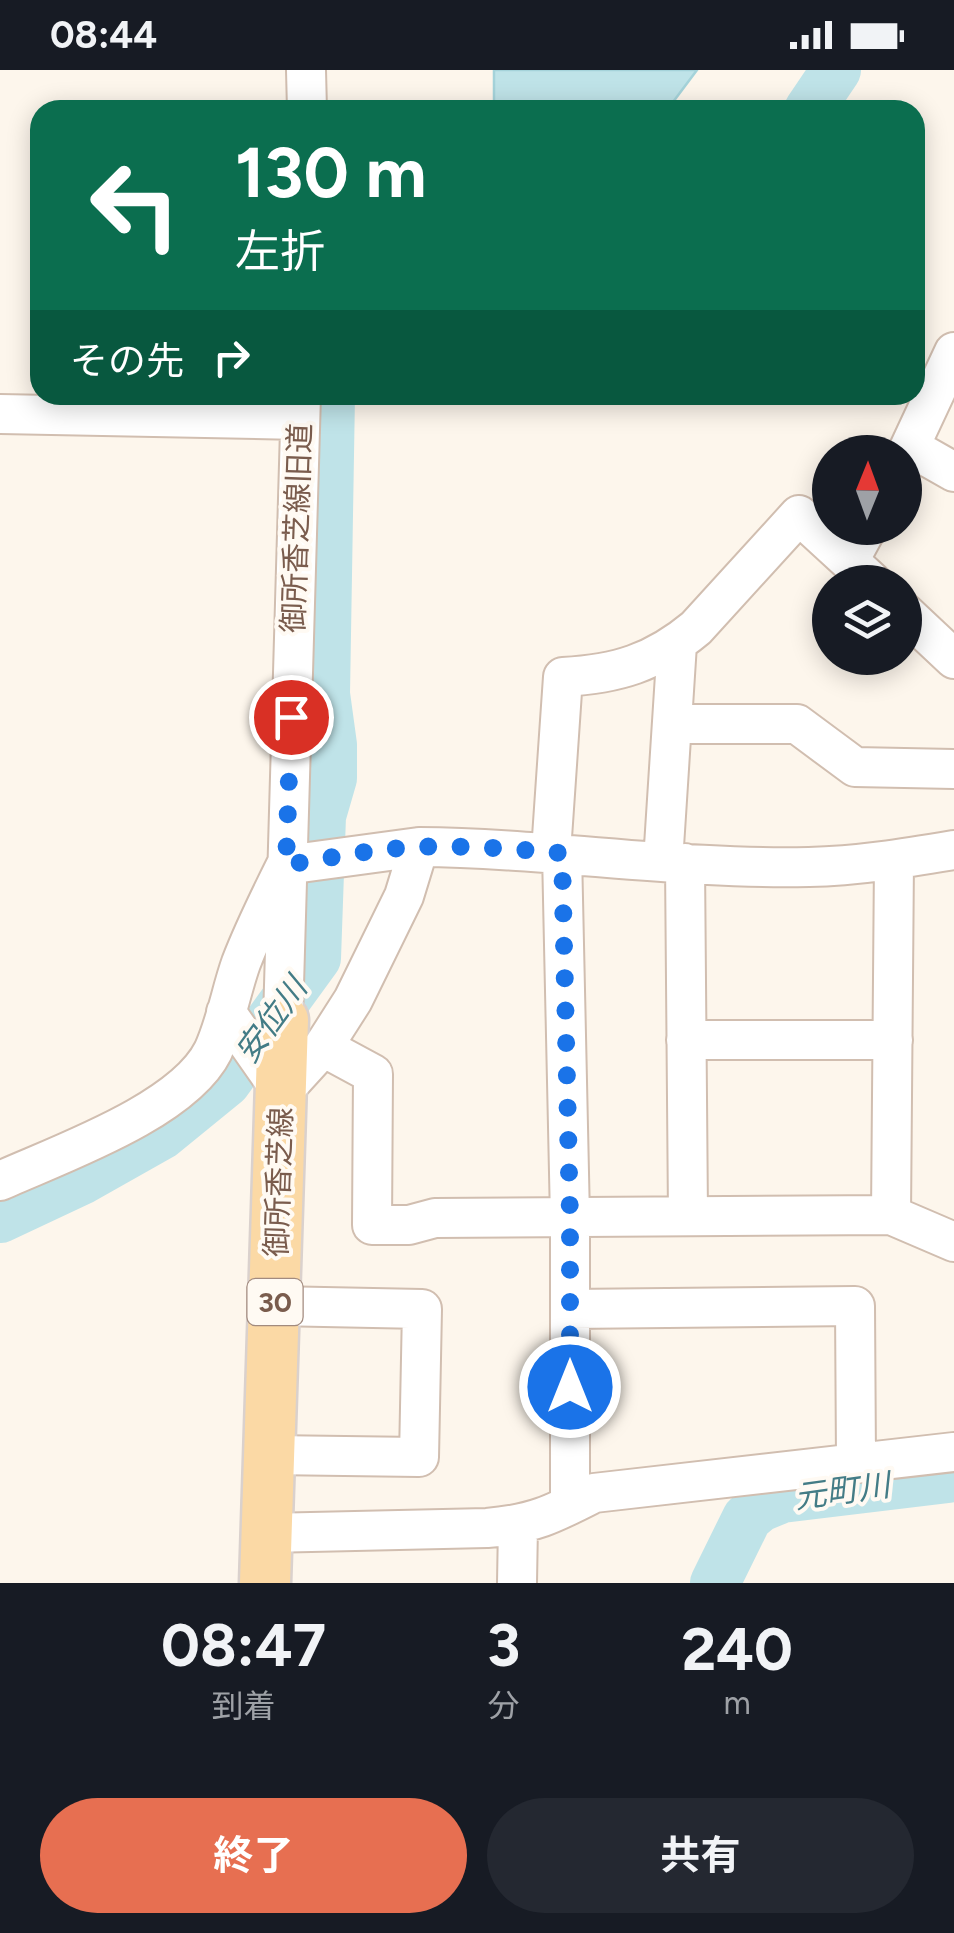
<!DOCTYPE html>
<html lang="ja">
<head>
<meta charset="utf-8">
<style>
  body { margin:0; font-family:Figtree,"Noto Sans JP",sans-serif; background:#242831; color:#f1f3f6; height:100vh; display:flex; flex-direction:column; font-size:38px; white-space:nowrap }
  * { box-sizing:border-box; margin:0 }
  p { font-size:32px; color:#9ea1a6 }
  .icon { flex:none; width:55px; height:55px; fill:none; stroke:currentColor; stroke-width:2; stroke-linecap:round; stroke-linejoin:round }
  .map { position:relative; height:1513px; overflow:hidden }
  .drawer { display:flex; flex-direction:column; background:#171b24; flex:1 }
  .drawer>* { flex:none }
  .guide { position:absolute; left:30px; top:30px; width:895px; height:305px; border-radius:30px; box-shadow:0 5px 25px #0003; background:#0b6e4f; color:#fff; overflow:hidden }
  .needle { width:65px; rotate:1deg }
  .buttons { position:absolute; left:812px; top:365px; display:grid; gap:20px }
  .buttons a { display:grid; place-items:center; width:110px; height:110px; border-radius:50%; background:#171b24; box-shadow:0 5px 25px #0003; font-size:50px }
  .pin { position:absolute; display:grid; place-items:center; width:85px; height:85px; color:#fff; margin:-42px; border:5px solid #fff; border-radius:50%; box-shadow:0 2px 10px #0007 }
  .me { position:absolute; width:110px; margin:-55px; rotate:0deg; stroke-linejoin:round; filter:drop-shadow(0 0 8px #0008) }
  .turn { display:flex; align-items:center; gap:35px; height:210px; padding:0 40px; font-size:45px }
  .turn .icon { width:130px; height:130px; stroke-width:2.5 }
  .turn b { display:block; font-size:70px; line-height:85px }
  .then { display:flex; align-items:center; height:95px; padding:0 40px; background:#0003; gap:20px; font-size:38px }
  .eta { display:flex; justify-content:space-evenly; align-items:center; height:170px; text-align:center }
  .eta b { font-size:60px; font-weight:700; line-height:70px }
  .button { display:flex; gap:20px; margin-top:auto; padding:20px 40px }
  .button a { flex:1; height:115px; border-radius:60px; background:#e76f51; color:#fff; font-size:40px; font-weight:700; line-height:115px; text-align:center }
  .button a+a { background:#242831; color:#f1f3f6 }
  .status { display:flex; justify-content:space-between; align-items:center; height:70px; padding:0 50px; background:#171b24; direction:ltr }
  .status svg { height:28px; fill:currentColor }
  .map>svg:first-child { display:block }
  .water { fill:#bfe3e8; stroke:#a5d3da; stroke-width:2.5 }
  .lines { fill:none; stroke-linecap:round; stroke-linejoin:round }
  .river { stroke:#bfe3e8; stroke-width:50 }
  .minor-casing { stroke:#d1beb0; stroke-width:42 }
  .major-casing { stroke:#dad1cd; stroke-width:55 }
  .minor { stroke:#fff; stroke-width:38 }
  .major { stroke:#fbd9a5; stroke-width:50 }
  .route { stroke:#1a73e8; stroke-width:18; stroke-dasharray:0 32.4 }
  .labels { text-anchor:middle; stroke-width:8; stroke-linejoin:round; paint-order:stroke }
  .shield { fill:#fffaf3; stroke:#a28b7f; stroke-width:2.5 }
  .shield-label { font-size:28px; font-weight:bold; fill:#7a5c4d }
  .street-label { font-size:30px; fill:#7a5c4d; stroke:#fffaf3 }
  .water-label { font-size:32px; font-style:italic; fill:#437c86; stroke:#fffaf3 }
</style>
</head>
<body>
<div class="status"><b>08:44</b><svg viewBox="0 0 49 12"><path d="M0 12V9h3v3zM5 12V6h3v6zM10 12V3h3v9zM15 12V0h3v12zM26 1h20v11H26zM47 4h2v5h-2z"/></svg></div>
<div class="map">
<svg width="954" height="1513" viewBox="0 0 954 1513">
  <rect width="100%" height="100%" fill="#fdf6ec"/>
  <path class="water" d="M494,0H697L667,40H494Z"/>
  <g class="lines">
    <path class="river" d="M809,40L836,0
      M0,1148L83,1109L161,1065L226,1012L316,888L321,746L332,708V675L325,624L330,325
      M715,1513L747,1448L760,1437L782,1428L948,1408L954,1405"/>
    <defs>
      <path id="minor" d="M306,0L307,40
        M0,344L300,350
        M910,377L954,402
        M905,387L954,282
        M849,491L867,458
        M905,543L954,589
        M672,654H797L855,697L954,699
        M551,782L563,607C617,604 654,593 696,558L799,445L872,512
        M562,783L570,1148V1435
        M663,792L677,574
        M685,793L688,1145
        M226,942L282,1022L323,977L353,930L404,826L419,777C549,778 679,800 809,797C858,796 906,788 954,780
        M283,950L301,325
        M686,970H893
        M323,977L373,1004L372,1155H409L435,1148L891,1145L954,1172
        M0,1111C60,1084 183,1041 213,981C226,953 231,921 241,893C254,859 270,827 286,795L419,777
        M891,1145L894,790
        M570,1239L855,1236L856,1391
        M270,1385L419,1387L422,1239L275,1236
        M267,1463L487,1458C534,1454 553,1444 594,1423L954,1382
        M517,1513L518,1455"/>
      <path id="major" d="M265,1513L283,950"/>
    </defs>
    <use href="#minor" class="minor-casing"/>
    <use href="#major" class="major-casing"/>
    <use href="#minor" class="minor"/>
    <use href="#major" class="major"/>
  </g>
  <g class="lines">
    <path class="route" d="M291,647L286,795C329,788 373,779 416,777C465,775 514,779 562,783L570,1148V1317"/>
  </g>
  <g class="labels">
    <rect class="shield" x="247.5" y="1209" width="55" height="46" rx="8"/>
    <g class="shield-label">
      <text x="275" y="1242">30</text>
    </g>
    <g class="street-label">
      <text transform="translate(297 458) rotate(-88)" y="10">御所香芝線旧道</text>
      <text transform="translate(279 1112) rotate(-88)" y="10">御所香芝線</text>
    </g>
    <g class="water-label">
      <text transform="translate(271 950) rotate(-54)" y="11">安位川</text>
      <text transform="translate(842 1421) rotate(-8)" y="11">元町川</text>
    </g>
  </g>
</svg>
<div class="buttons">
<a><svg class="needle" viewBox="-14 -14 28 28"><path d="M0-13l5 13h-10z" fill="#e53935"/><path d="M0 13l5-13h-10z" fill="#9ea1a6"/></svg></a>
<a><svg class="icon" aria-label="layers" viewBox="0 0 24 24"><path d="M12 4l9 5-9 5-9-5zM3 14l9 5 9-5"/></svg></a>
</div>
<div class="pin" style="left:291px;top:647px;background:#d93025"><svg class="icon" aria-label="arrive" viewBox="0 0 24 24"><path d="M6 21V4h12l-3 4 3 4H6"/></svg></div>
<svg class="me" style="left:570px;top:1317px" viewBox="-20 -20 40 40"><circle r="17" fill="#1a73e8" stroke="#fff" stroke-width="3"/><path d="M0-11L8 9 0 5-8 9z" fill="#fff"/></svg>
<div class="guide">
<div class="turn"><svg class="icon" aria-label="left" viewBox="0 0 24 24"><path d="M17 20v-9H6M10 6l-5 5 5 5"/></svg><div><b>130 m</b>左折</div></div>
<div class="then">その先<svg class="icon" aria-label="right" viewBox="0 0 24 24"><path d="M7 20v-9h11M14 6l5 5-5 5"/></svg></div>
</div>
</div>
<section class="drawer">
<div class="eta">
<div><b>08:47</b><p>到着</p></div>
<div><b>3</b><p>分</p></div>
<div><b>240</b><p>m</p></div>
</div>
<div class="button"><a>終了</a><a>共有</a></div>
</section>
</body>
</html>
